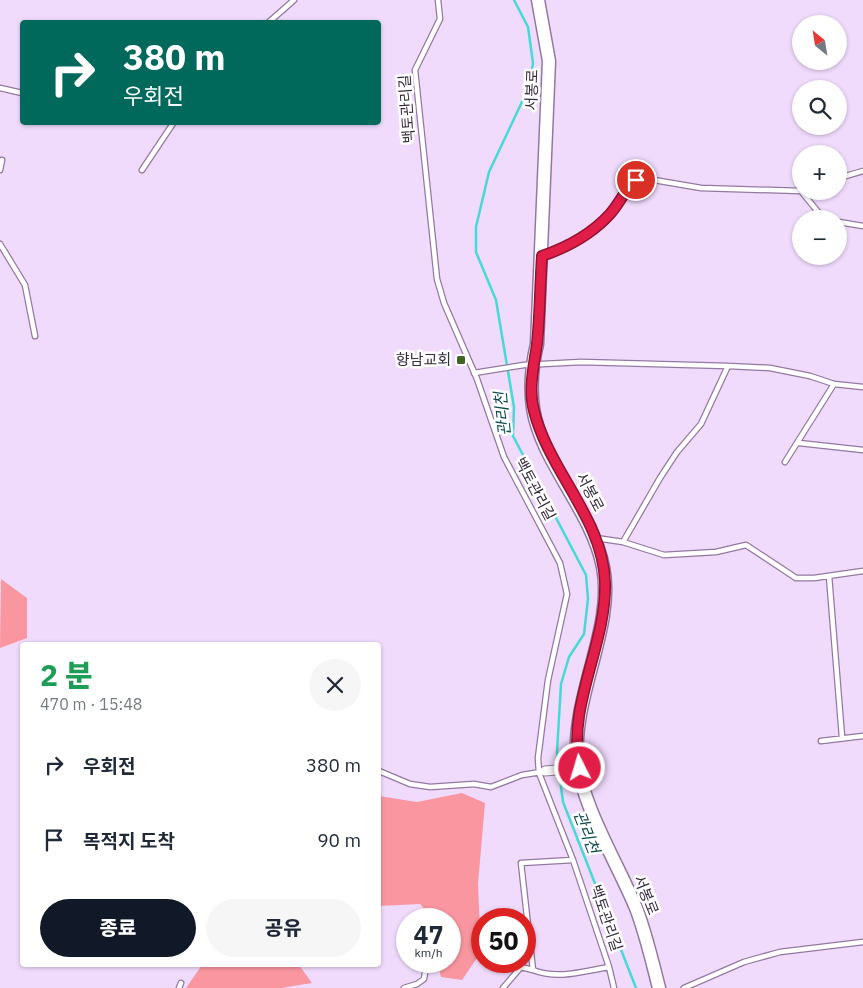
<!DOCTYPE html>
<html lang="ko">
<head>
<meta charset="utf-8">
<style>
  body { margin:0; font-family:"IBM Plex Sans","Noto Sans KR",sans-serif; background:#f6f6f7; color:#1f2937; height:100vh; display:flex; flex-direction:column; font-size:19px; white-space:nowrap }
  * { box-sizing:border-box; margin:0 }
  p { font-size:16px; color:#747a83 }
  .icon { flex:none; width:28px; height:28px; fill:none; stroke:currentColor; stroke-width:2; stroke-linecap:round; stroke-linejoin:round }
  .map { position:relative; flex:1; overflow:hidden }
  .drawer { position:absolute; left:20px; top:642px; width:361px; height:325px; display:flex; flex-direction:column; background:#fff; border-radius:5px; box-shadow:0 1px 4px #0004 }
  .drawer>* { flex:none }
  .hud { position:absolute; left:20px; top:20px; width:361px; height:105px; border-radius:5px; box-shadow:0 1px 4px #0004; background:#00695c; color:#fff; overflow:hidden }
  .needle { width:32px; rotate:330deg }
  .tools { position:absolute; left:792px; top:15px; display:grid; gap:10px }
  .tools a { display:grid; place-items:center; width:55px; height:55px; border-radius:50%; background:#fff; box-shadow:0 1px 4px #0004; font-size:25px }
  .speed { position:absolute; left:396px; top:908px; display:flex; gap:10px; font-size:25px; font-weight:700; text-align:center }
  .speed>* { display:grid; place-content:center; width:65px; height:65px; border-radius:50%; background:#fff; box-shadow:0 1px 4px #0004; line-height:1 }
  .speed small { font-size:12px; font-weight:400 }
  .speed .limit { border:8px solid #d22; background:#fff; color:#111 }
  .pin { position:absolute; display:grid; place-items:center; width:42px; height:42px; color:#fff; margin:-21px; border:2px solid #fff; border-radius:50%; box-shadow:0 1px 5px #0007 }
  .me { position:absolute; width:55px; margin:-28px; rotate:355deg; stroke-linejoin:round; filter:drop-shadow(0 0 4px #0008) }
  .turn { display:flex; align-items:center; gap:18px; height:105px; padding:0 20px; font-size:22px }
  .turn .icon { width:65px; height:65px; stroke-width:2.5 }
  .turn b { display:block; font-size:35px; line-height:42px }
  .round { display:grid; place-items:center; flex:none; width:52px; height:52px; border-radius:26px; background:#f6f6f7 }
  .head { display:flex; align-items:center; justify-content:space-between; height:85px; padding:0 20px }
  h1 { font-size:30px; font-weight:800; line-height:38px; color:#1e9e55 }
  .primary-button { display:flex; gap:10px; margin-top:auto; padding:10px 20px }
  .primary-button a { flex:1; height:58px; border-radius:30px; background:#111827; color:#fff; font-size:20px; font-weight:800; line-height:58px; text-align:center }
  .primary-button a+a { background:#f6f6f7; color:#1f2937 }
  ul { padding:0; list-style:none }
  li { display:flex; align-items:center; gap:15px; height:75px; padding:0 20px }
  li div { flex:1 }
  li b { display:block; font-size:19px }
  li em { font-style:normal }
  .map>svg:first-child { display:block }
  .forest { fill:#fa96a0 }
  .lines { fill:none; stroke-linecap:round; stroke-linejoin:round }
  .stream { stroke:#46d9d7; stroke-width:2.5 }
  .lane-casing { stroke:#9379a1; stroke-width:7 }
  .street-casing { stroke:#9379a1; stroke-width:11 }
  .secondary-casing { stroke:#9379a1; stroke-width:15 }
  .lane { stroke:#fff; stroke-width:4.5 }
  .street { stroke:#fff; stroke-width:9 }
  .secondary { stroke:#fff; stroke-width:12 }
  .route-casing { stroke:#92132f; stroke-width:12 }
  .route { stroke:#e11d48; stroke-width:9 }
  .poi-dot { fill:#3f6520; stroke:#fff; stroke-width:2 }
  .labels { text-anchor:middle; stroke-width:5; stroke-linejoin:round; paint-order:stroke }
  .street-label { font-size:15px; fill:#372c3d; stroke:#fff }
  .poi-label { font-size:15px; fill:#372c3d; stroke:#fff; text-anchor:end }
  .water-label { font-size:16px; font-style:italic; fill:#0c4d4c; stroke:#fff }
</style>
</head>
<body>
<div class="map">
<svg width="863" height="988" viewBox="0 0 863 988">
  <rect width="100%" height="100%" fill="#f1dbfd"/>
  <path class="forest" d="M1,579L27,598V638L0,648Z
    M462,793L485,803L478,884L481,952L462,980L441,977L437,961H450V919H433L420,904L379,906V796L417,802Z
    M202,965H299L312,983L281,988H186Z"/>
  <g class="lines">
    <path class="stream" d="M514,0L528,27L533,63L529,87L489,172L476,227V252L496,300L514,407L513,436L586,575L588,599L584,634L569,657L561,684L557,752L559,767
      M559,772L563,802L636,988"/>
    <defs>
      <path id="lane" d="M438,0L440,19L415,70L437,279L444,303L477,379L504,457L560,563L567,594L548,680L538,758L539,773L573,860L609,967L614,988
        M269,22L294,0
        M0,88L22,93
        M0,170L2,160
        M142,170L174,122
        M839,178L863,171
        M801,191L819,213L829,219
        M839,222L863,226
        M0,244L25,285L35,336
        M543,256C569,246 594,234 612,211C620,201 625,189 636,180H654L701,188L801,191
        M474,373L524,365L581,362L728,366L770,368L810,376L834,384L863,387
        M799,443L863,450
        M785,462L834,384
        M596,538L623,542L664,555L716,552L746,545L796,578H814L863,571
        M623,542L660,478L677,452L701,424L728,366
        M829,576L842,737
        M821,741L863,736
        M379,771L410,784L430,787L474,784L491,787L522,775L541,772
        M533,970C558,980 584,971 609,967
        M179,988L181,983
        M404,988L417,984L424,979L427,961
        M503,988L521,967L533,970L521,863L573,860
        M684,988L744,962L780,952L863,942"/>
      <path id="street" d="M545,771L580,768"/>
      <path id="secondary" d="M538,0L549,61L537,344C532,365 530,387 533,408C541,462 592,510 603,567C615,625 573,694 577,757C580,803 618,864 636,908C646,934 652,961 659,988"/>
    </defs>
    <use href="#lane" class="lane-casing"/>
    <use href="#street" class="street-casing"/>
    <use href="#secondary" class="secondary-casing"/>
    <use href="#lane" class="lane"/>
    <use href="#street" class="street"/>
    <use href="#secondary" class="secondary"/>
  </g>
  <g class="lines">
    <defs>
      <path id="route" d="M580,768C566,706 607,645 605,582C603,519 549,471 534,411C528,389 534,366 537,344C540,315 540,285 542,256C568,247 591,235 610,214C620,203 625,189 636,180"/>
    </defs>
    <use href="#route" class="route-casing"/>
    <use href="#route" class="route"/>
  </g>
  <rect class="poi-dot" x="456" y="355" width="10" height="10" rx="2.5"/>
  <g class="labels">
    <g class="street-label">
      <text transform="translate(532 90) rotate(-88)" y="5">서봉로</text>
      <text transform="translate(407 109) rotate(-94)" y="5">백토관리길</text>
      <text transform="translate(535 489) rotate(62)" y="5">백토관리길</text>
      <text transform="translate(590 492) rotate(62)" y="5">서봉로</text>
      <text transform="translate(646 895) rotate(68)" y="5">서봉로</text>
      <text transform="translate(606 918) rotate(71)" y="5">백토관리길</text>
    </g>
    <g class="poi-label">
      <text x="451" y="365">향남교회</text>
    </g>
    <g class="water-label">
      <text transform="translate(502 414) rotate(-96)" y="6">관리천</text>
      <text transform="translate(587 832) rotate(69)" y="6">관리천</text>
    </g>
  </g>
</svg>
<div class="tools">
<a><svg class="needle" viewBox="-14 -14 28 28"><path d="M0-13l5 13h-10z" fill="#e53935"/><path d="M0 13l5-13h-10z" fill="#747a83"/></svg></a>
<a><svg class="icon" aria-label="search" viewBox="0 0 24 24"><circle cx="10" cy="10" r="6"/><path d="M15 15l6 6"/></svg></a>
<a>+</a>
<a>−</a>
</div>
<div class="speed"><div>47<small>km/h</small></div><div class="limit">50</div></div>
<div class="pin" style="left:636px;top:180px;background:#d93025"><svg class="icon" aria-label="arrive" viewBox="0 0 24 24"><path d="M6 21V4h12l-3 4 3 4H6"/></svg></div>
<svg class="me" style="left:580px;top:768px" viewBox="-20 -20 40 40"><circle r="17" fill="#e11d48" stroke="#fff" stroke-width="3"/><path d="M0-11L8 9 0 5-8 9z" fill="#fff"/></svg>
<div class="hud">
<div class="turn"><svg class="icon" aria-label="right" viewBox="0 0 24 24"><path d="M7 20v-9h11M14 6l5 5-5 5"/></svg><div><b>380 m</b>우회전</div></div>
</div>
<section class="drawer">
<div class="head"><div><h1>2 분</h1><p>470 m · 15:48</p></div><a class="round"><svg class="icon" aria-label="close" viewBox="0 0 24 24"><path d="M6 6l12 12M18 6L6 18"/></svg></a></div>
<ul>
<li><svg class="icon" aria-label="right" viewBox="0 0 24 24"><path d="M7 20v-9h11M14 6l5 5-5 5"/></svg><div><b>우회전</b></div><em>380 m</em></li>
<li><svg class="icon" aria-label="arrive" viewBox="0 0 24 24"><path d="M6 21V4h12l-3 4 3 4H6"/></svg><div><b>목적지 도착</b></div><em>90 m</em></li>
</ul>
<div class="primary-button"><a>종료</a><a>공유</a></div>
</section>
</div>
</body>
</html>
